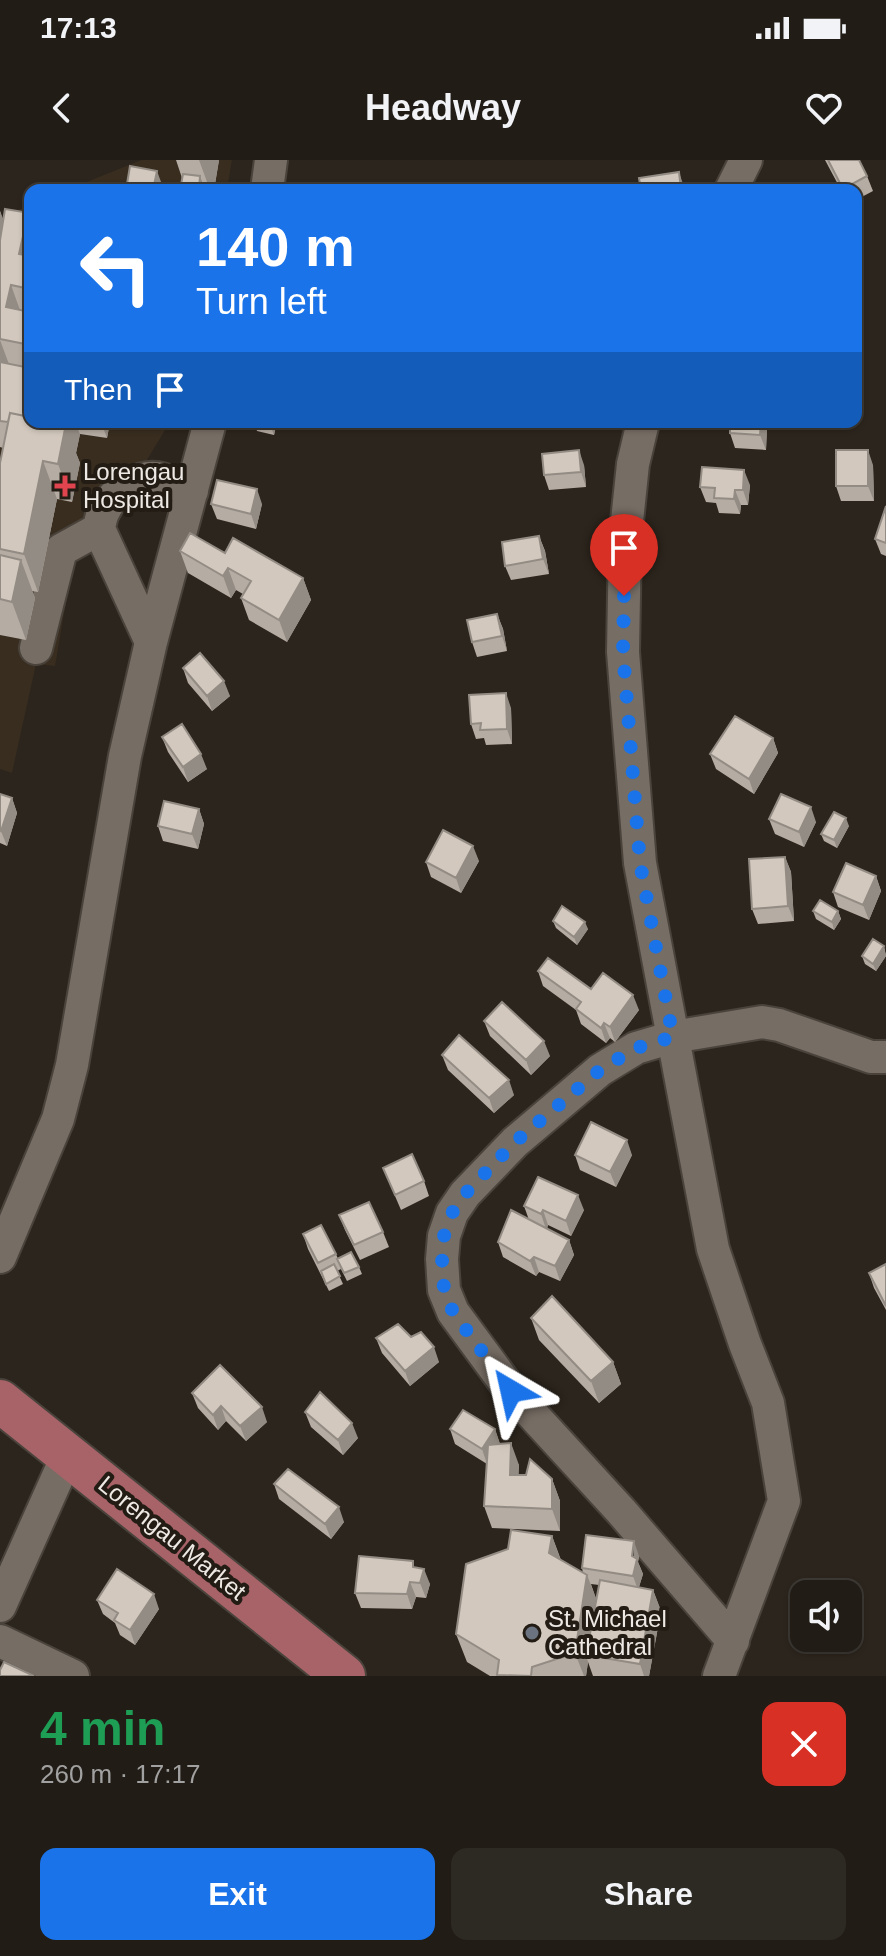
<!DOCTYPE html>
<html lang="en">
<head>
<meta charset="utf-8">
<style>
  body { margin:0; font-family:Arial,sans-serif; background:#2d2923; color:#f1f3f6; height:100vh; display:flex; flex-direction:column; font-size:30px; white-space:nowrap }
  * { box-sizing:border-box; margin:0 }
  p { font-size:26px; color:#a2a1a1 }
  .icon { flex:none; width:44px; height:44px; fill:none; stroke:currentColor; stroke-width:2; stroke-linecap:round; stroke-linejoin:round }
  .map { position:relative; height:1516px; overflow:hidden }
  .panel { display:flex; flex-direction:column; background:#211c16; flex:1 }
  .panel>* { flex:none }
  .guide { position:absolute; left:24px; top:24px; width:838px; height:244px; border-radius:16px; box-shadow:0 2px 6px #0004,0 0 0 2px #3e3a35; background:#1a73e8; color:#fff; overflow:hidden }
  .tools { position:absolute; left:790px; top:1420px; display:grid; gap:16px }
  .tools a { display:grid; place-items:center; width:72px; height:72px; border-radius:16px; background:#211c16; box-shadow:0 2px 6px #0004,0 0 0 2px #3e3a35; font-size:40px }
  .pin { position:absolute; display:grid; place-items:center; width:68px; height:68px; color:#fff; margin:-82px -34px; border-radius:50% 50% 50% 0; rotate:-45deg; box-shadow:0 0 8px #0007 }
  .pin .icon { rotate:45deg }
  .me { position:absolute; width:88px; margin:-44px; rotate:324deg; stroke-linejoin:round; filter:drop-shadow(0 0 6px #0008) }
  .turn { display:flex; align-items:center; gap:28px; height:168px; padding:0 40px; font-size:36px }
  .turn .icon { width:104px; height:104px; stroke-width:2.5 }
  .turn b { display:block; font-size:56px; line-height:68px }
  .then { display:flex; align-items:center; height:76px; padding:0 40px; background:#0003; gap:16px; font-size:30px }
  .round { display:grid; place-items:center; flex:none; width:84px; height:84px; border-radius:16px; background:#2d2923 }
  .overview { display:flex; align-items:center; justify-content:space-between; height:136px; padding:0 40px }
  h1 { font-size:48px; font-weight:600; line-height:60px; color:#1e9e55 }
  .cta { display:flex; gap:16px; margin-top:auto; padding:16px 40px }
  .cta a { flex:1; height:92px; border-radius:16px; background:#1a73e8; color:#fff; font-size:32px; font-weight:600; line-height:92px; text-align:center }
  .cta a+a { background:#2d2923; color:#f1f3f6 }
  .status { display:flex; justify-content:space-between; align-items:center; height:56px; padding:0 40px; background:#211c16; direction:ltr }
  .status svg { height:22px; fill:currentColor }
  header { display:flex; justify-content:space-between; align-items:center; height:104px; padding:0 40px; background:#211c16; font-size:36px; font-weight:600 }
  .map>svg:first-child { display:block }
  .built { fill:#382d1f }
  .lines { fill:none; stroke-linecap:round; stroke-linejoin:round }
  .minor-casing { stroke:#49433c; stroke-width:36 }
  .major-casing { stroke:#49433c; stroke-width:46 }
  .minor { stroke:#766d64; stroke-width:32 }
  .major { stroke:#a76368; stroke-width:42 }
  .wall { fill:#b5aca3; fill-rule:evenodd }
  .shaded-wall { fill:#938c84 }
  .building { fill:#d2c8bd; stroke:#938c84; stroke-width:2 }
  .route { stroke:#1a73e8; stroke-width:14; stroke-dasharray:0 25.2 }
  .health-dot { fill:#e0444e; stroke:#231c14; stroke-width:3 }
  .worship-dot { fill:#6b7280; stroke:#231c14; stroke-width:3 }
  .labels { text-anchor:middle; stroke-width:8; stroke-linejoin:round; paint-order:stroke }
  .poi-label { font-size:24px; fill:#eee9e4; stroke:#231c14; text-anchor:start }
  .street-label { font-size:24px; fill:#eee9e4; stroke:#231c14 }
</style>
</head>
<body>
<div class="status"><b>17:13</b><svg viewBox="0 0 49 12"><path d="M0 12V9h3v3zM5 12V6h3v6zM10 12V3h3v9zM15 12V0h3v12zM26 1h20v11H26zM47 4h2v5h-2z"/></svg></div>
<header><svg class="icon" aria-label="back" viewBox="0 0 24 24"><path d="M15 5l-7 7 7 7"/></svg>Headway<svg class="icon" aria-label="heart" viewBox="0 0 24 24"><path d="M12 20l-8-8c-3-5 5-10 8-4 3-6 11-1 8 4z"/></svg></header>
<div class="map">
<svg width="886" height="1516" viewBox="0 0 886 1516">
  <rect width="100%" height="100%" fill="#2c251d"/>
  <path class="built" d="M141,0H232L227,30H67Z
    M30,45V262H170L119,346L72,407L55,506L36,504L12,613L0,609V57Z"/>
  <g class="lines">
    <defs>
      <path id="minor" d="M267,30L271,0
        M731,30L746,0
        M643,262L633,304L625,380L623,492L640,703L713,1089L745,1184L768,1243L784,1341L719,1516
        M151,482L99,369C100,363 101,356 104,351C113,331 141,313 162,319C172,322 182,327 192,331
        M36,488L61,390L99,369
        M0,1097L58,959L72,905L125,596L151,482L210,262
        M0,1446L68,1294
        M0,1481L73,1516
        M733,1481L621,1351L511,1231L453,1152L444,1130L442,1099L444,1076L452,1053L465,1034L515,982L600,910L636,888L673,877L762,862L779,865L871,897H886"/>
      <path id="major" d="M0,1241L344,1516"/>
    </defs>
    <use href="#minor" class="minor-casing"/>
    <use href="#major" class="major-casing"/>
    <use href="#minor" class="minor"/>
    <use href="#major" class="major"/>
  </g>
  <path class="wall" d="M176,0H219L214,30H180L182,18Z
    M825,0H859L867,16L873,31L856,40V30H841Z
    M0,51L3,60L30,53V262H110L107,278L80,274L76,293L80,303L72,342L57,339L38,432L32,431L35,438L26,480L0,475V303L3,288L0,287Z
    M138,262H156V265Z
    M254,262H277L274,275L257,271Z
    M730,262H765L767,267L766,290L735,288L730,273Z
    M584,305L586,327L549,330L544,315Z
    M873,305L874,341H841L836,326Z
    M750,325L748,345H741L740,354L719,353L716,343L706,342L700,327Z
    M211,344H262L256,369L217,359Z
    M886,346V396L881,394L875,379Z
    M539,376L545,391L549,414L511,420L505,406Z
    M180,391L225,393L303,418L311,440L287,482L249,460L241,438L243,434L236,430L231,438L188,413Z
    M497,454L503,469L507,491L477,497L472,482Z
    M183,508L230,536L212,551L188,523Z
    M511,548L512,584L486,585L484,578L476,579L471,564Z
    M162,577L207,609L188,622L168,592Z
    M773,578L778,593L754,634L716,609L710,594Z
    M0,634L12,638L17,653L7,686L0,683Z
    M199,649L204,664L198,689L163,681L158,666Z
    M769,659L816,662L804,687L775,674Z
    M849,666L837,688L824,681L821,674Z
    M785,697L791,712L794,761L758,764L752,749Z
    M479,701L461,733L431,717L426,702Z
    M876,716L881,731L869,760L838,747L833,732Z
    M813,751H838L841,759L834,770L816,759Z
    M553,761L588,769L577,785L556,768Z
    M884,786L886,796L876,811L865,804L862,796Z
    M538,811L591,829L639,850L615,882L610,878L606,883L581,864L576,850L543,826Z
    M484,861L550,896L531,915L490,876Z
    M442,895L514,935L494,953L448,910Z
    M575,995H632L616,1027L580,1010Z
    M383,1008L424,1021L429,1036L401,1050Z
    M524,1046L584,1050L571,1076L548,1065L547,1069L569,1080L574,1095L560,1121L539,1112L536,1116L503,1097L498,1082L529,1060Z
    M339,1055L383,1072L389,1087L360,1100L345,1070Z
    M303,1074L336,1094L338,1099L359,1107L362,1114L347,1121L341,1109L337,1111L343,1124L329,1131L308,1089Z
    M886,1104V1150L874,1128L869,1113Z
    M531,1158L613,1202L621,1224L599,1243L539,1180Z
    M411,1177L439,1202L410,1226L382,1193L376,1178Z
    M192,1233L267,1262L246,1281L226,1261L218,1270L198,1248Z
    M305,1252L358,1278L343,1295L311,1267Z
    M450,1269H495L500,1284L519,1305L518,1315L552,1319L560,1341V1371L492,1368L484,1346L487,1304L455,1284Z
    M274,1324L344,1362L331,1379L279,1339Z
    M552,1376L561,1400L583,1413L582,1408L639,1396L638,1402L643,1414L639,1427L653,1430L661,1451L649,1516H593L588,1502L586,1516H490L467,1502L456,1474ZM591,1424L599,1425L596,1439Z
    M415,1407L430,1424L426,1438L416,1437L412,1449L361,1448L355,1433Z
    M97,1440L159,1449L135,1485L120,1475L115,1463L103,1454Z"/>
  <path class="shaded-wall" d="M199,0H219L214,30H210Z
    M157,11L164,30H153Z
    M679,12L684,27V30H681Z
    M200,16L205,30H199Z
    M0,51L10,78L0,104Z
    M24,72L30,88V120L19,94Z
    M11,125L21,153L6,147Z
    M0,180L10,207L0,215Z
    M67,262H75L80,274L76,293L80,303L72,342L58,304Z
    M101,262H110L107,278Z
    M273,262H277L274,275L271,267Z
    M761,262H765L767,267L766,290L760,275Z
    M579,290L584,305L586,327L581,312Z
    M868,290L873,305L874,341L868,326Z
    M43,301L57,339L38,432L24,394Z
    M744,310L750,325L748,345L743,330Z
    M257,329L262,344L256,369L251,354Z
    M735,330L741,345L740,354L734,339Z
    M539,376L545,391L549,414L543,399Z
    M21,400L35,438L26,480L12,442Z
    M228,408L236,430L231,438L223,416Z
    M303,418L311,440L287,482L279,460Z
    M497,454L503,469L507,491L502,476Z
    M224,521L230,536L212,551L207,536Z
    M506,533L511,548L512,584L507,569Z
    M773,578L778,593L754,634L749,619Z
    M201,594L207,609L188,622L183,607Z
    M12,638L17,653L7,686L1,671Z
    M811,647L816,662L804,687L799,672Z
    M199,649L204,664L198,689L192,674Z
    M846,658L849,666L837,688L834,680Z
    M473,686L479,701L461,733L456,718Z
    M785,697L791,712L794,761L788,746Z
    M876,716L881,731L869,760L863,745Z
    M838,751L841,759L834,770L832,762Z
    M585,762L588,769L577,785L574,777Z
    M884,786L886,796L876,811L873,804Z
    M633,835L639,850L615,882L610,867Z
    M604,863L610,878L606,883L601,868Z
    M544,881L550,896L531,915L526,900Z
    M509,920L514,935L494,953L489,938Z
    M627,980L632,995L616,1027L610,1012Z
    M578,1035L584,1050L571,1076L566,1061Z
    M543,1050L548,1065L546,1069L541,1054Z
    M569,1080L574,1095L560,1121L555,1106Z
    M534,1097L539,1112L536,1116L530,1101Z
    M434,1187L439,1202L410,1226L405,1211Z
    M613,1202L621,1224L599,1243L591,1221Z
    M221,1246L226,1261L218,1270L213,1255Z
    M262,1247L267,1262L246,1281L240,1266Z
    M352,1263L358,1278L343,1295L338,1280Z
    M495,1269L500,1284L487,1304L482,1289Z
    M511,1283L519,1305L518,1337L510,1315Z
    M552,1319L560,1341V1371L552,1349Z
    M339,1347L344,1362L331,1379L325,1364Z
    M552,1376L562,1404L549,1393Z
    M634,1381L639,1396L638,1402L643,1414L638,1430L633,1416Z
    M424,1409L430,1424L426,1438L420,1423Z
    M587,1415L598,1443L586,1495L588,1502L586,1516H584L575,1493Z
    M410,1422L416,1437L412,1449L407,1434Z
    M653,1430L661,1451L649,1516H644L640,1504Z
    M154,1434L159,1449L135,1485L130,1470Z"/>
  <path class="building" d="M828,0H859L867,16L843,29Z
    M130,6L157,11L153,30H126Z
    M679,12L681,30H641L639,18Z
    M183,14L200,16L199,30H180Z
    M5,49L30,53V73L24,72L19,94L30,96V129L11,125L6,147L30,152V185L0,179V80Z
    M0,202L30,208V257L10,253L8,262L0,261Z
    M10,253L30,257V262H53L66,264L58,304L43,301L24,394L0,389V303Z
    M254,262H273L271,267L254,263Z
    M730,262H761L760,275L730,273Z
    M579,290L581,312L544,315L542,294Z
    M836,290H868V326H836Z
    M702,307L744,310L743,330H735L734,339L714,338L715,328L700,327Z
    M217,320L257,329L251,354L211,344Z
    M886,346V383L875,379Z
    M190,373L225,393L233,378L303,418L279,460L241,438L251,421L228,408L223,416L180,391Z
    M539,376L543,399L505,406L502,382Z
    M0,395L21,400L12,442L0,439Z
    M497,454L502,476L472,482L467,460Z
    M200,493L224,521L207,536L183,508Z
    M506,533L507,569L480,570L481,563L471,564L469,535Z
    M735,556L773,578L749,619L710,594Z
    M182,564L201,594L183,607L162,577Z
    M0,634L12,638L1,671L0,670Z
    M781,634L811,647L799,672L769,659Z
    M164,641L199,649L192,674L158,666Z
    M834,652L846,658L834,680L821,674Z
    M443,670L473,686L456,718L426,702Z
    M785,697L788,746L752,749L749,699Z
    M846,703L876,716L863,745L833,732Z
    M820,740L838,751L832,762L813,751Z
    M562,746L585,762L574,777L553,761Z
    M873,779L884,786L873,804L862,796Z
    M548,798L591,829L603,813L633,835L610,867L604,863L601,868L576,849L581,842L538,811Z
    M502,842L544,881L526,900L484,861Z
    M459,875L509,920L489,938L442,895Z
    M591,962L627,980L610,1012L575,995Z
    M412,994L424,1021L395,1035L383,1008Z
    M538,1017L578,1035L566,1061L543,1050L541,1054L524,1046Z
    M369,1042L383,1072L354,1085L339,1055Z
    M511,1050L569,1080L555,1106L534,1097L530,1101L498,1082Z
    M321,1065L336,1094L318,1103L303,1074Z
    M351,1092L359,1107L344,1113L337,1099Z
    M334,1104L340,1116L326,1124L321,1111Z
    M886,1104V1146L869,1113Z
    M552,1136L613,1202L591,1221L531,1158Z
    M398,1164L411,1177L421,1172L434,1187L405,1211L376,1178Z
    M220,1205L262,1247L240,1266L221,1246L213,1255L192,1233Z
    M320,1232L352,1263L338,1280L305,1252Z
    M463,1250L495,1269L482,1289L450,1269Z
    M511,1283L510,1315H526L530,1299L552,1319V1349L484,1346L488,1285Z
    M288,1309L339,1347L325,1364L274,1324Z
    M511,1370L552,1376L549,1393L587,1415L575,1493L532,1507L531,1516L497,1515L499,1500L456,1474L466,1404L508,1389Z
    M586,1375L634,1381L632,1396L637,1399L633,1416L582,1408Z
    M359,1396L413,1401V1407L424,1409L420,1423L410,1422L407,1434L355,1433Z
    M117,1409L154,1434L130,1470L114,1460L118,1453L97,1440Z
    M600,1420L653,1430L640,1504L586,1495Z
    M4,1502L34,1516H0V1510Z"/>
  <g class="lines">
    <path class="route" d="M511,1231L453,1152L444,1130L442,1099L444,1076L452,1053L465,1034L515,982L600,910L636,888L673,877L640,703L623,492L624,436"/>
  </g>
  <path class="health-dot" d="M61 314h8v8h8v8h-8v8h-8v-8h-8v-8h8z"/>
  <circle class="worship-dot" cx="532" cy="1473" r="8"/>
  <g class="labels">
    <g class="poi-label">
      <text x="83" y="320">Lorengau<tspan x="83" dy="28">Hospital</tspan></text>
      <text x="548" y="1467">St. Michael<tspan x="548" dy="28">Cathedral</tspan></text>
    </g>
    <g class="street-label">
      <text transform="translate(172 1378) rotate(39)" y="8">Lorengau Market</text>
    </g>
  </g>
</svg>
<div class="tools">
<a><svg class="icon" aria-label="sound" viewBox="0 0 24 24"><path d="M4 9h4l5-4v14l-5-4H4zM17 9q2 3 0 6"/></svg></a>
</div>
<div class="pin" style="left:624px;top:436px;background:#d93025"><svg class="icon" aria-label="arrive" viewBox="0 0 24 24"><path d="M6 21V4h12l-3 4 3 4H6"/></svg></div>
<svg class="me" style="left:511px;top:1231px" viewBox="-20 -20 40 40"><path d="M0-17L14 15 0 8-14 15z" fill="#1a73e8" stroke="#fff" stroke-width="4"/></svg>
<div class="guide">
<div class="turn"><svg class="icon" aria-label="left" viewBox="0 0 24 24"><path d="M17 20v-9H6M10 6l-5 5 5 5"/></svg><div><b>140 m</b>Turn left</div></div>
<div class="then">Then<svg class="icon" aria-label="arrive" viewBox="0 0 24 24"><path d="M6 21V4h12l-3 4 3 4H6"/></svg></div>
</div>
</div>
<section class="panel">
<div class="overview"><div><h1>4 min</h1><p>260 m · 17:17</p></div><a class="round" style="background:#d93025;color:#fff"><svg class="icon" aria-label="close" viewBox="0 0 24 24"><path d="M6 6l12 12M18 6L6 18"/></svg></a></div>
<div class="cta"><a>Exit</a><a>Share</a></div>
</section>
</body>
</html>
